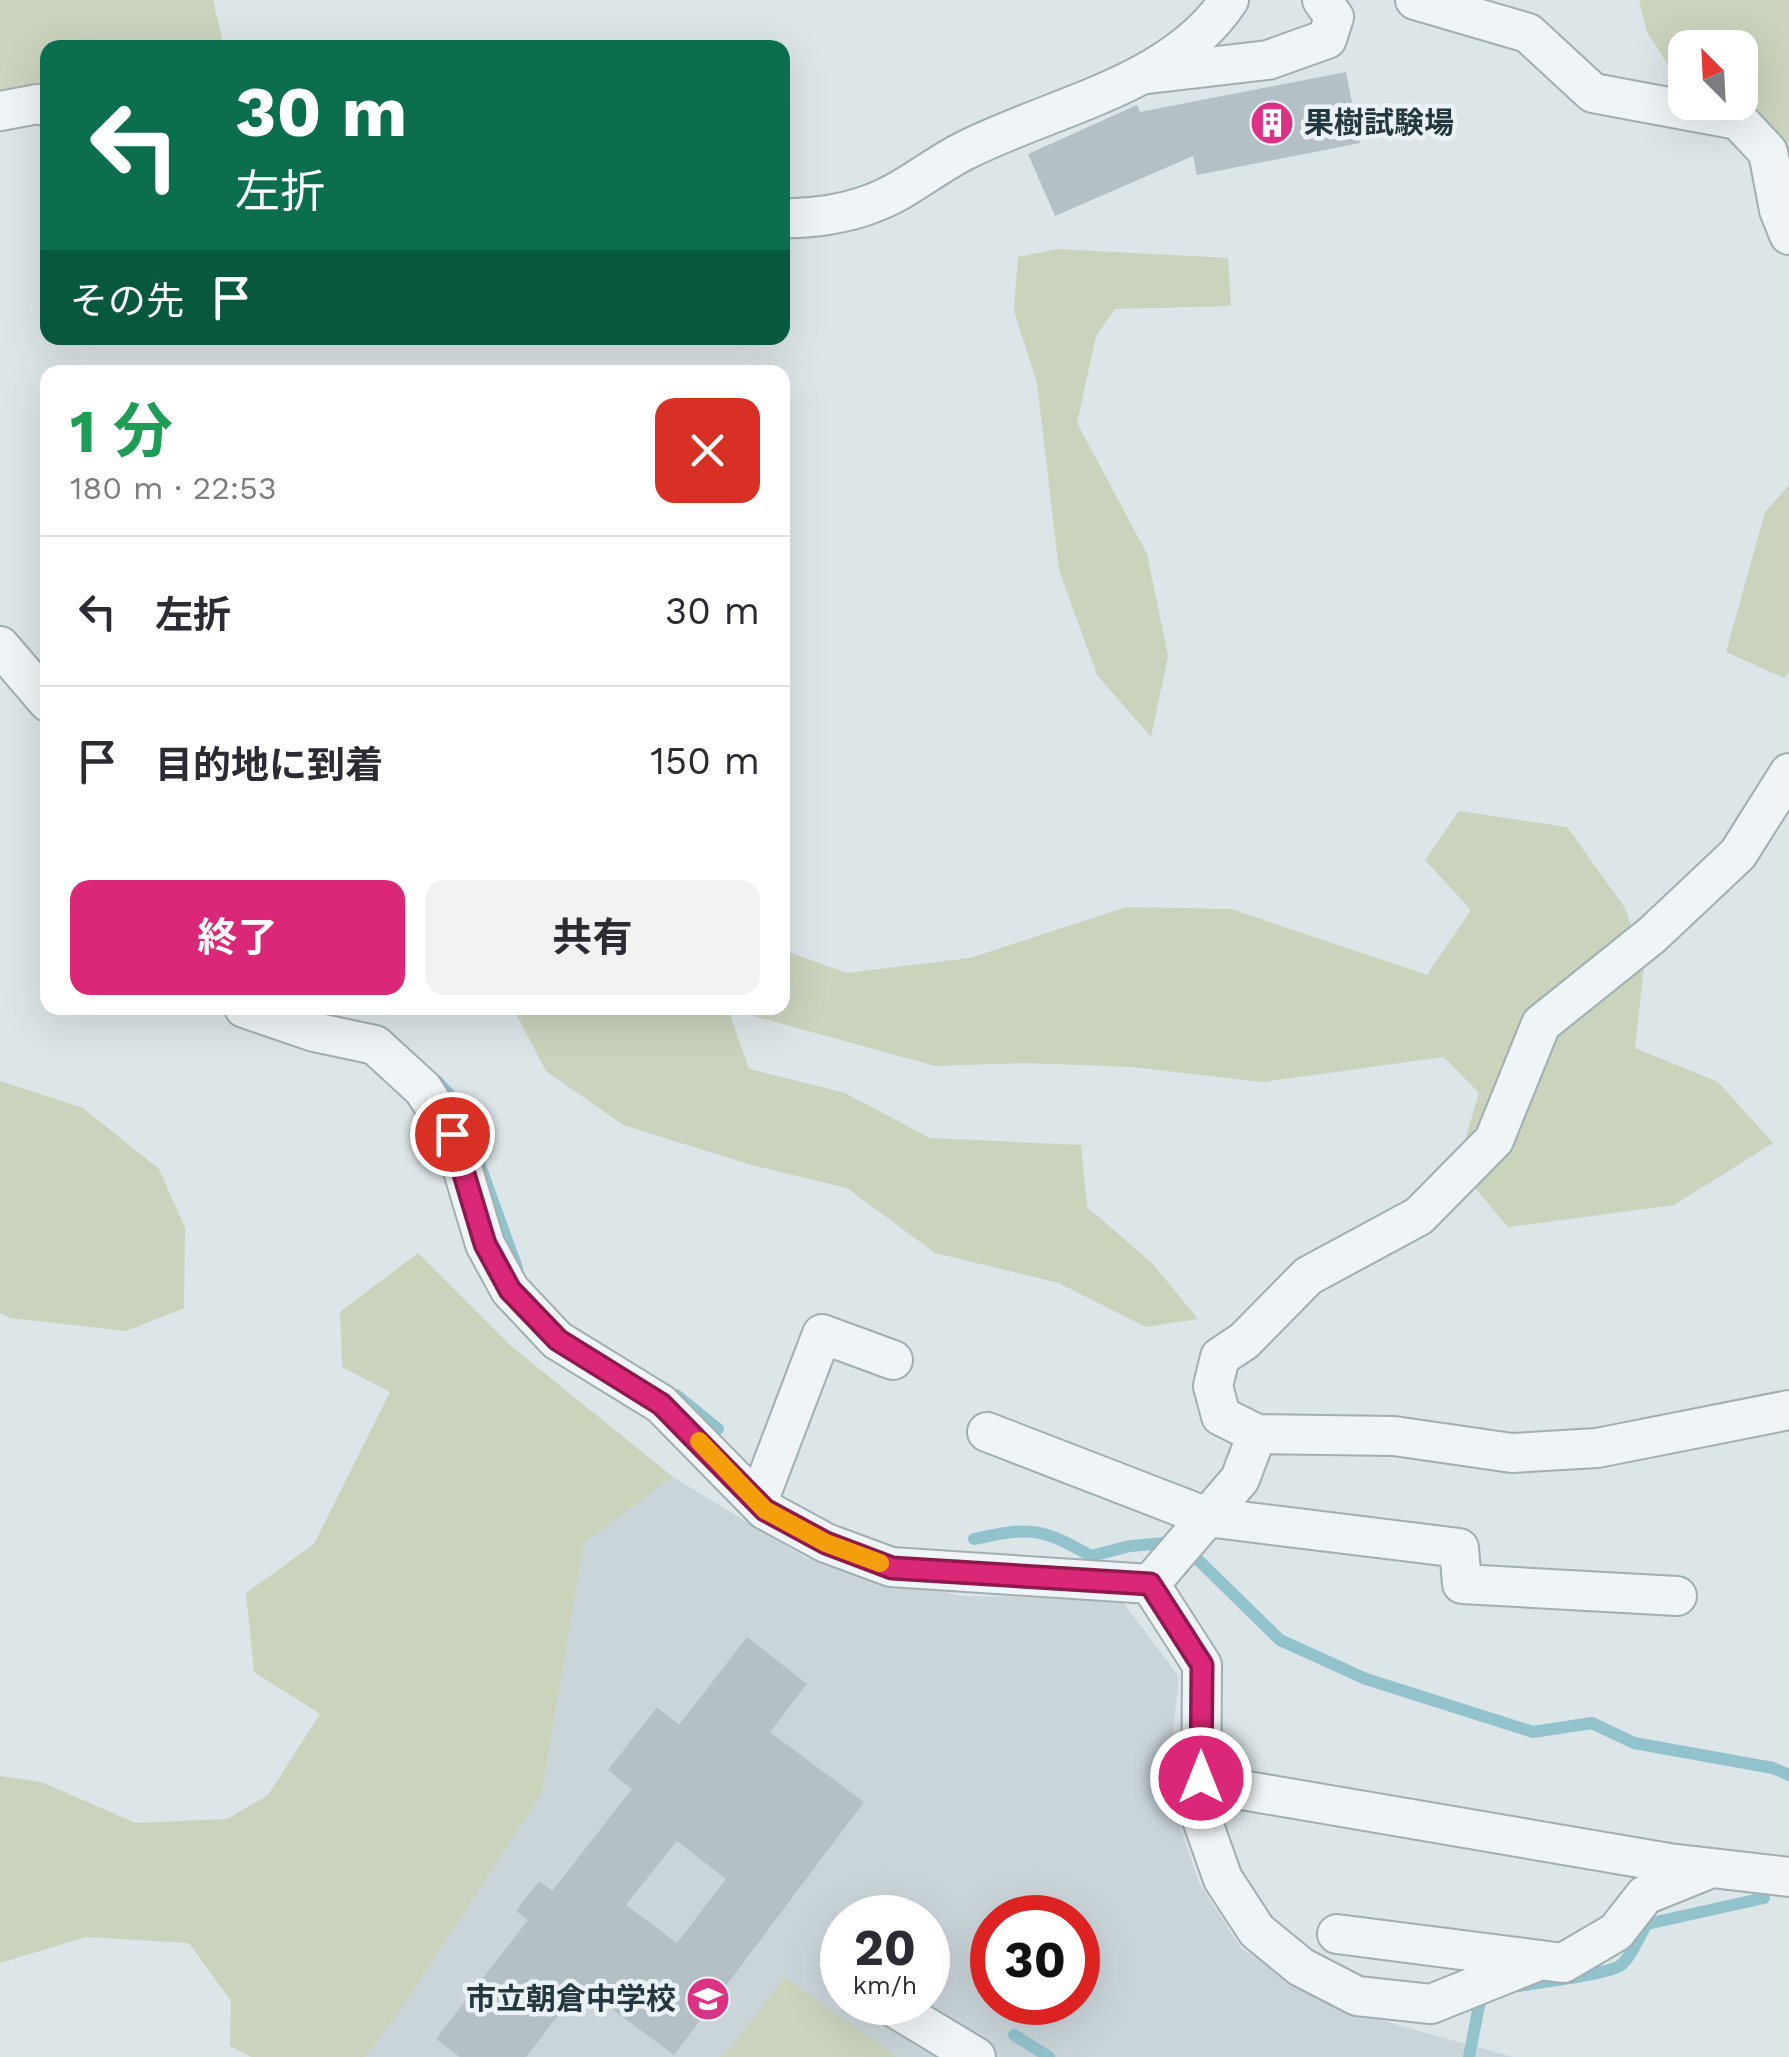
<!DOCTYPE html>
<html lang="ja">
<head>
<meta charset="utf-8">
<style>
  body { margin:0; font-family:"Work Sans","Noto Sans JP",sans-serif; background:#f2f2f3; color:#2b2b33; height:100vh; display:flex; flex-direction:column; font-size:38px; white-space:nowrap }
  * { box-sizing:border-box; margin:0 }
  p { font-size:32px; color:#7c7c81 }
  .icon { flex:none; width:55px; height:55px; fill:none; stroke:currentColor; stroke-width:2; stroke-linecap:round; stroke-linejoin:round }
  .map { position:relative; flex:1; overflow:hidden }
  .panel { position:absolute; left:40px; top:365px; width:750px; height:650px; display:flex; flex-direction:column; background:#fff; border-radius:20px; box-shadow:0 10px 40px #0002 }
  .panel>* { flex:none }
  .top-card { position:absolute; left:40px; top:40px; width:750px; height:305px; border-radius:20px; box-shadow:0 10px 40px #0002; background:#0b6e4f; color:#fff; overflow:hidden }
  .needle { width:65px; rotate:336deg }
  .buttons { position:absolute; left:1668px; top:30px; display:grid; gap:20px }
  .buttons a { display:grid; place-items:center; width:90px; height:90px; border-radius:20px; background:#fff; box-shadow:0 10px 40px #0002; font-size:50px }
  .speed { position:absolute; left:820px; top:1895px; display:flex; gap:20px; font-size:50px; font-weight:700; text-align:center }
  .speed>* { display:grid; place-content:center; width:130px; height:130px; border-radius:50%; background:#fff; box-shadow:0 10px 40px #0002; line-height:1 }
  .speed small { font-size:25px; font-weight:400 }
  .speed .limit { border:15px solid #d22; background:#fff; color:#111 }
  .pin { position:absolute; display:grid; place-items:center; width:85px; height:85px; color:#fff; margin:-42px; border:5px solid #fff; border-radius:50%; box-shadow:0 2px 10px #0007 }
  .me { position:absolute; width:110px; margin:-55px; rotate:0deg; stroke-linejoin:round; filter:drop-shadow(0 0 8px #0008) }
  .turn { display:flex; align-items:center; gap:35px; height:210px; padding:0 30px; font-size:45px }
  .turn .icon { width:130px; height:130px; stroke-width:2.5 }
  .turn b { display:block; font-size:70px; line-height:85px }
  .then { display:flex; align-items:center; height:95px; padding:0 30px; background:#0003; gap:20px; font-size:38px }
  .round { display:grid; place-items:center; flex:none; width:105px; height:105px; border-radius:20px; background:#f2f2f3 }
  .overview { display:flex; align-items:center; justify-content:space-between; height:170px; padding:0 30px }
  h1 { font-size:60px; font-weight:700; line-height:75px; color:#1e9e55 }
  .cta { display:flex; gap:20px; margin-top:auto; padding:20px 30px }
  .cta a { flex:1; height:115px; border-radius:20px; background:#db2777; color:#fff; font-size:40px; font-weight:700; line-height:115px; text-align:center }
  .cta a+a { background:#f2f2f3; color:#2b2b33 }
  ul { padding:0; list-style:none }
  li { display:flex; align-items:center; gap:30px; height:150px; padding:0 30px; border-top:2px solid #e1e1e2 }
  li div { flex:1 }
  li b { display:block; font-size:38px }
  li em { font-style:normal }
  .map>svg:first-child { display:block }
  .built { fill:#cad5da; fill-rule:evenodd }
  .green { fill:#cad3bc }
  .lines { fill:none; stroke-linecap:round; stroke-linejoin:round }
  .stream { stroke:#92c3cd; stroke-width:12 }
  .building { fill:#b3c0c5; fill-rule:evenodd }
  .minor-casing { stroke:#a1aeb2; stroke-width:42 }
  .minor { stroke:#eff4f6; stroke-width:38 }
  .route-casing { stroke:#8e194d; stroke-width:25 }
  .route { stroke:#db2777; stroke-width:18 }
  .slow { stroke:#f59e0b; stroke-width:18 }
  .labels { text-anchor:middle; stroke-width:9; stroke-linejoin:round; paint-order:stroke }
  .poi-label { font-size:30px; font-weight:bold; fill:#243840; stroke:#ebf3f6; text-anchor:start }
</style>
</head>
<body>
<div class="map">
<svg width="1789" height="2057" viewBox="0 0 1789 2057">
  <rect width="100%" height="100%" fill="#dce5e8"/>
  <path class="built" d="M673,1477L806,1558L961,1596L1120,1598L1179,1677L1167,1787L1199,1883L1241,1948L1348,2011L1513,2057H365L396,2017L542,1793L584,1543ZM842,1918H928V2002H842ZM992,1918H1078V2002H992Z"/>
  <path class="green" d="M0,0H213L224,47L48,48L47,119L0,107Z
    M1639,0H1789V150L1700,115L1740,102V48H1685V92L1647,32Z
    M1057,249L1228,258L1231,306L1115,309L1096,336L1077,423L1147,554L1168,656L1151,737L1097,675L1059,570L1037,383L1014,311L1018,257Z
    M1789,485V672L1784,678L1726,652L1765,512Z
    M1459,811L1567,827L1625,908L1644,965L1635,1048L1718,1082L1773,1143L1674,1205L1508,1227L1457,1167L1479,1093L1444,1057L1262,1082L1132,1067L1025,1063L935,1066L728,1009L749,1069L845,1093L930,1138L1081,1145L1087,1207L1152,1263L1198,1319L1146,1327L1059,1283L935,1253L847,1188L748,1164L623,1125L546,1071L513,1008H782L783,950L847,973L970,958L1126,907L1231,909L1427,975L1471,910L1425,860Z
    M0,1081L83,1108L159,1169L185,1228L184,1308L126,1331L10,1318L0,1313Z
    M418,1253L511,1346L673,1477L584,1543L542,1793L396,2017L365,2057H251L230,2046L231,2001L189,1943L86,1937L0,1963V1776L41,1782L136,1823L227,1819L268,1795L320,1714L254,1672L246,1593L314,1544L390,1392L342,1367L340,1312Z
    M785,1978L898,2057H723Z"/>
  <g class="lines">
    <path class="stream" d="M437,1081L456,1102L464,1123
      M478,1160L517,1268
      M676,1395L718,1429
      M974,1539C1029,1527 1041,1527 1091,1556L1130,1546L1166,1543
      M1189,1551L1280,1640L1366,1679L1533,1732L1592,1723L1634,1743L1773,1768L1789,1775
      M1519,1986C1539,1982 1611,1974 1621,1965C1632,1956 1639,1936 1647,1924L1764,1898
      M1014,2035L1049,2057
      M1469,2057L1481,1995L1485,1994"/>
  </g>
  <path class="building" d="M1346,72L1360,143L1197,175L1193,156L1055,216L1028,154L1137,105L1140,112Z
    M747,1637L807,1684L770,1732L864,1802L674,2055L581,1986L526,2057H460L436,2039L528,1920L516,1911L539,1881L552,1891L632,1789L608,1770L657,1707L679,1725ZM677,1841L726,1879L677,1943L626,1905Z"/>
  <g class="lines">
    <defs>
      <path id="minor" d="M1415,0L1528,33L1593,93L1738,120L1768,152L1779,210L1789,235
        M1148,74L1268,60L1327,39L1334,17L1322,0
        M0,111L38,104L48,107
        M782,218C811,219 845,214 873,203C906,191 935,165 966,150C1053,106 1173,85 1229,0
        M0,646L48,702
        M1789,773L1738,854L1652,935L1541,1024L1494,1140L1419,1216L1308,1276L1244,1341L1220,1357L1213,1386L1221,1416L1257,1434L1394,1436L1512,1453L1597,1448L1789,1410
        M244,1008L314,1032L375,1045L423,1089L452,1134L485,1244L510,1290L557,1340L661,1404L765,1510L826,1543L891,1567L1150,1584L1240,1479L1257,1434
        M987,1432L1207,1517L1459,1548L1462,1584L1677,1596
        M758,1502L822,1334L893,1360
        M1150,1584L1202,1665L1201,1817L1223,1879L1257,1931L1301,1967L1357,1996L1431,2004L1541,1960
        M1236,1789L1669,1863L1789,1877
        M1337,1934L1563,1963L1616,1932L1645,1895L1707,1870
        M885,2002L976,2057"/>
    </defs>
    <use href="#minor" class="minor-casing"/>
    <use href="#minor" class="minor"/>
  </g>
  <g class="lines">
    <defs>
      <path id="route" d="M452,1134L485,1244L510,1290L558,1340L661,1404L765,1510L826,1543L892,1568L1150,1584L1202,1665L1201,1778"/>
    </defs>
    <use href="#route" class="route-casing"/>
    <use href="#route" class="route"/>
    <path class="slow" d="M699,1441L765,1510L826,1543L880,1563"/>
  </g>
  <defs>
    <symbol id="building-disc" viewBox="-11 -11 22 22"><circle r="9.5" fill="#dc3286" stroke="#ebf3f6"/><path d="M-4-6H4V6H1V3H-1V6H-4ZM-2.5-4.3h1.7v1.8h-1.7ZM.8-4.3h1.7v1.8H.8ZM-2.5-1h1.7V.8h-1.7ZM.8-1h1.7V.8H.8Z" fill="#fff"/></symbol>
    <symbol id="school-disc" viewBox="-11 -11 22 22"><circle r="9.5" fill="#dc3286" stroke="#ebf3f6"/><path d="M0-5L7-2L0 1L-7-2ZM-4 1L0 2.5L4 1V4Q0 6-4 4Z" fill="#fff"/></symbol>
  </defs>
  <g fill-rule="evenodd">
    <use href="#building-disc" x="1247" y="98" width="50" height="50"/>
    <use href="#school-disc" x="683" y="1974" width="50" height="50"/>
  </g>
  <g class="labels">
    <g class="poi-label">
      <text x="1304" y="133">果樹試験場</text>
      <text x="676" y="2009" text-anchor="end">市立朝倉中学校</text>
    </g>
  </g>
</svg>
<div class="buttons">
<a><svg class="needle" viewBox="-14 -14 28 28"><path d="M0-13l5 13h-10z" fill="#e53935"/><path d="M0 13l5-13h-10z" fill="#7c7c81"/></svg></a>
</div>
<div class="speed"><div>20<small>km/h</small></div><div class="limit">30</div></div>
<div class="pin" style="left:452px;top:1134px;background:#d93025"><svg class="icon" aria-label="arrive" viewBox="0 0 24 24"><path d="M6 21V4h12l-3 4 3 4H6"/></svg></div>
<svg class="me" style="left:1201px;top:1778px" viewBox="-20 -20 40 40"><circle r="17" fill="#db2777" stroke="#fff" stroke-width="3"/><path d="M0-11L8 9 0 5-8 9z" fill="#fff"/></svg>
<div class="top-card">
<div class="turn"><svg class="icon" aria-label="left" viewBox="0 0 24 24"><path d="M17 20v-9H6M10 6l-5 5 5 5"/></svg><div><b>30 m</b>左折</div></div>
<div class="then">その先<svg class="icon" aria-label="arrive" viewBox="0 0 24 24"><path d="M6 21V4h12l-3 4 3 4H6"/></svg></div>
</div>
<section class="panel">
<div class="overview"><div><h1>1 分</h1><p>180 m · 22:53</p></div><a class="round" style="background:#d93025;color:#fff"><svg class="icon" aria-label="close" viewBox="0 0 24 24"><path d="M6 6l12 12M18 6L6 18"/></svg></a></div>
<ul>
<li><svg class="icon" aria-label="left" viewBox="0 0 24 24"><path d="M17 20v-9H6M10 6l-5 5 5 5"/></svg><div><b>左折</b></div><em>30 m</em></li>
<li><svg class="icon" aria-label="arrive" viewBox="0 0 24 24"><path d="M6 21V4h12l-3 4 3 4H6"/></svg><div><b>目的地に到着</b></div><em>150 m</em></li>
</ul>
<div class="cta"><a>終了</a><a>共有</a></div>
</section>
</div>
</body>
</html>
